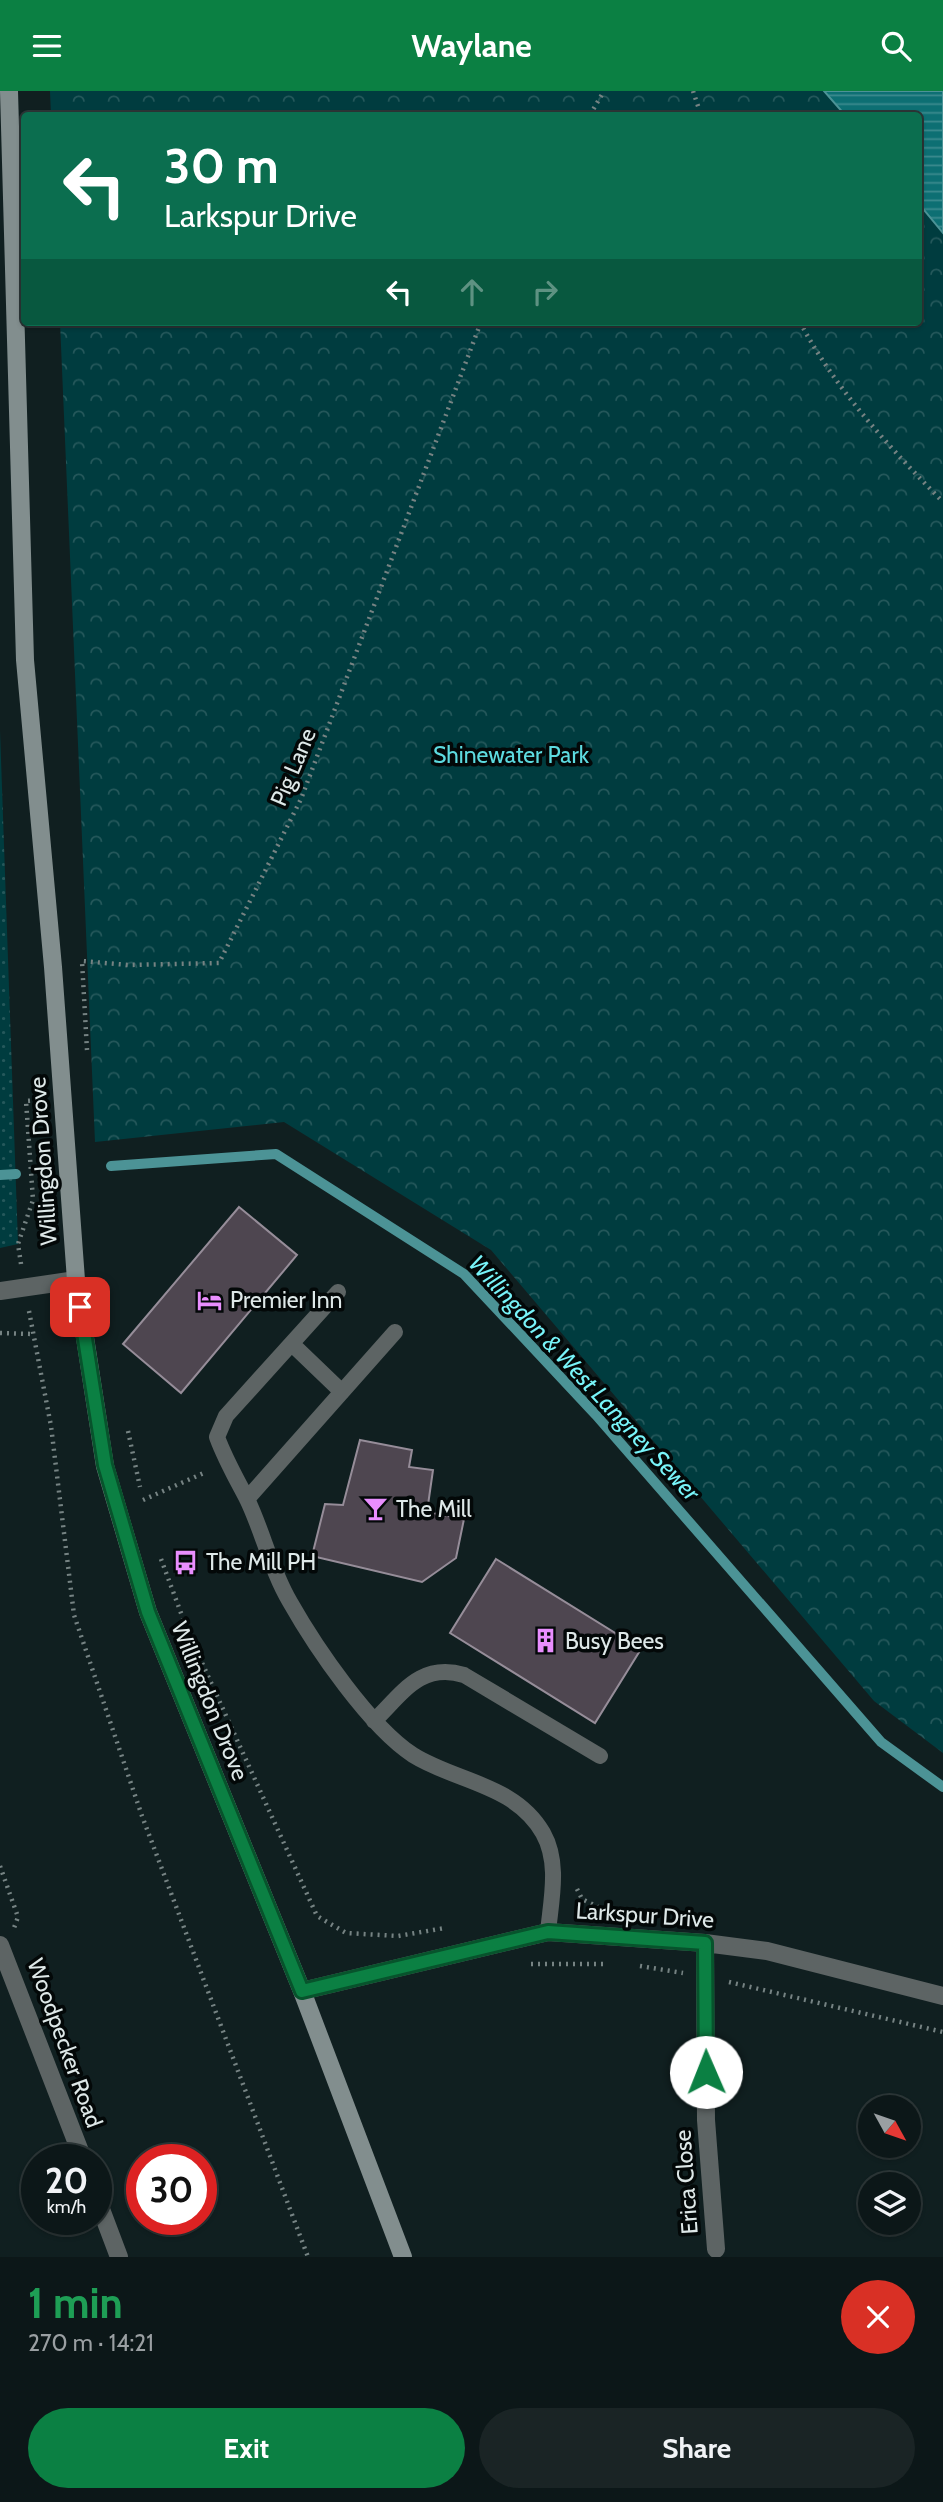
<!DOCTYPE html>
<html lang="en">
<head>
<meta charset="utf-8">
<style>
  body { margin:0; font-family:Cabin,sans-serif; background:#1a2425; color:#f1f3f6; height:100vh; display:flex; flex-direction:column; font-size:26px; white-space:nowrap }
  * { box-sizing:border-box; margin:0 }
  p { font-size:23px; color:#9a9fa2 }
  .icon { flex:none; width:38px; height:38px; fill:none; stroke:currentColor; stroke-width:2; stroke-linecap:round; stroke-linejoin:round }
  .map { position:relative; height:2166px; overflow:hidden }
  .details { display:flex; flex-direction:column; background:#0c1718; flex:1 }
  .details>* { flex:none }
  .banner { position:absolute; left:21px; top:21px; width:901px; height:214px; border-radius:7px; box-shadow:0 2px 5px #0004,0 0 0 2px #2c3637; background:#0b6e4f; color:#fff; overflow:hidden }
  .needle { width:46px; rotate:130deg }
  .tools { position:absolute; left:858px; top:2004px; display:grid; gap:14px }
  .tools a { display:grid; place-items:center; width:63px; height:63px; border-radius:50%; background:#0c1718; box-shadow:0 2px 5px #0004,0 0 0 2px #2c3637; font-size:35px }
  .speed { position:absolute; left:21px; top:2053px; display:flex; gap:14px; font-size:35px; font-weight:700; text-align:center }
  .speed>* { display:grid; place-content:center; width:91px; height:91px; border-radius:50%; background:#0c1718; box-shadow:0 2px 5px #0004,0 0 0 2px #2c3637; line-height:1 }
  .speed small { font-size:18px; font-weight:400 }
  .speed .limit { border:10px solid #d22; background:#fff; color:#111 }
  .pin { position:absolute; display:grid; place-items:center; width:60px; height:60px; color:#fff; margin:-30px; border-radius:14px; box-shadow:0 4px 10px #0006 }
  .me { position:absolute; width:77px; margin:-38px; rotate:359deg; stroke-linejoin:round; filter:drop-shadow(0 0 5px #0008) }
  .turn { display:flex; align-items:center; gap:24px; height:147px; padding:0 28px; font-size:32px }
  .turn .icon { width:91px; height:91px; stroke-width:2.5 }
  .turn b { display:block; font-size:49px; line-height:60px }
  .lanes { display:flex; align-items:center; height:66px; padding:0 28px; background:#0003; justify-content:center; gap:35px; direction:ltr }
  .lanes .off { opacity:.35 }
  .round { display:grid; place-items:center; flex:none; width:74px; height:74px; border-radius:37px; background:#1a2425 }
  .head { display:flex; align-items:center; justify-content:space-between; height:119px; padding:0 28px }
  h1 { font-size:42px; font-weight:800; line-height:52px; color:#1e9e55 }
  .primary-button { display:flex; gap:14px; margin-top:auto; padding:14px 28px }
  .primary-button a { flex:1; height:80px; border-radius:42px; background:#0b8043; color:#fff; font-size:28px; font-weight:800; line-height:80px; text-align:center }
  .primary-button a+a { background:#1a2425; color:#f1f3f6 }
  header { display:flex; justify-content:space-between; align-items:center; height:91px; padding:0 28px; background:#0b8043; color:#fff; font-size:32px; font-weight:800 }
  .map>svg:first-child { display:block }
  .grass { fill:url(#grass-dots) }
  .park { fill:url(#park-crowns) }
  .water { fill:url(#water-rules); stroke:#4c9396; stroke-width:2 }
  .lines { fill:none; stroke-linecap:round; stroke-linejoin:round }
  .stream { stroke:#4c9396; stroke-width:10 }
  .building { fill:#4e4650; stroke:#968d99; stroke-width:2 }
  .path { stroke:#768383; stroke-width:4.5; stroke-dasharray:2 5; stroke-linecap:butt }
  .service { stroke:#5d6464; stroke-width:16 }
  .minor { stroke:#5d6464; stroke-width:18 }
  .tertiary { stroke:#5d6464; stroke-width:18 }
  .secondary { stroke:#828e8e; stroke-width:18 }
  .route-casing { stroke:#07532c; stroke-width:18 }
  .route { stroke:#0b8043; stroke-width:12 }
  .labels { text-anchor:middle; stroke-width:7; stroke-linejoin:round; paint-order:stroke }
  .park-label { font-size:23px; fill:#5ddbe0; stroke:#030808 }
  .street-label { font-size:23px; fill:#dee8e8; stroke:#030808 }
  .poi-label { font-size:23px; fill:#dee8e8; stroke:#030808; text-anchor:start }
  .water-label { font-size:24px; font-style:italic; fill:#78f4f9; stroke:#030808 }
</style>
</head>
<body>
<header><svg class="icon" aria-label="menu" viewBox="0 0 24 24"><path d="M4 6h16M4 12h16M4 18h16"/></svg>Waylane<svg class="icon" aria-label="search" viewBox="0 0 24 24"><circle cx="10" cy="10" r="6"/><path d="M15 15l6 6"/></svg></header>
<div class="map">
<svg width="943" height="2166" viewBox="0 0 943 2166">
  <defs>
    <pattern id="grass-dots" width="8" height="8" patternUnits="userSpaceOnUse" patternTransform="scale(1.75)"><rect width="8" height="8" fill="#003c3f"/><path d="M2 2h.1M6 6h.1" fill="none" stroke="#25585b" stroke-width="1.8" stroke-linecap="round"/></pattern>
    <pattern id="park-crowns" width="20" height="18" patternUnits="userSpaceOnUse" patternTransform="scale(1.75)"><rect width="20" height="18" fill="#003c3f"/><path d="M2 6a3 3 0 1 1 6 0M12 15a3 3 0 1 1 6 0" fill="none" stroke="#25585b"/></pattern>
    <pattern id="water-rules" width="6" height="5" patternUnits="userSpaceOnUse" patternTransform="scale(1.75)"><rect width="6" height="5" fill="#0d6f73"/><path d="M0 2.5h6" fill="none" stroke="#3b8a8e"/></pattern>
  </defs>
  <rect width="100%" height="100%" fill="#101f20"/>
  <path class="grass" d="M0,640L18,1153L0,1157Z"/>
  <path class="park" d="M50,0H943V1662L874,1610L491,1159L284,1031L95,1051L60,231H919V24H51Z"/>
  <path class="water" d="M824,0H943V142L919,113V24H845Z"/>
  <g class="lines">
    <path class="stream" d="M111,1075L276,1063L464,1183L596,1324L881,1651L943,1696
      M0,1084L16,1083"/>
  </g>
  <path class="building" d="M239,1116L297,1164L181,1302L123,1253Z
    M360,1349L412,1359L409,1376L433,1379L427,1421L464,1428L456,1467L422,1491L312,1465L325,1413L343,1414Z
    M496,1468L641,1558L595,1632L450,1542Z"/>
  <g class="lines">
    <path class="path" d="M693,0L701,24
      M590,24L604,0
      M800,231C835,298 890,357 943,411
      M87,959L82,870L128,874L219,872L301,708L481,231
      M21,1173L18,1153L33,1109L26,1010L40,1009
      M29,1220L51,1335L74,1524L142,1725L308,2166
      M0,1242L33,1243
      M128,1340L140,1396
      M143,1409L206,1381
      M161,1468L188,1541L317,1825L346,1842L398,1845L445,1837
      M0,1775L18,1826L14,1837
      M577,1798L582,1808L602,1818
      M531,1873H603
      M640,1875L683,1882
      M729,1891L943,1941"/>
    <path class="service" d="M338,1201L226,1325L217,1346C225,1368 236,1387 247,1408C263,1441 271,1479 290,1511C316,1557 370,1636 413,1664C456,1691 515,1693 543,1742C560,1772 551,1809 548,1841
      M292,1253L342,1301
      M247,1408L395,1241
      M374,1630C402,1603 420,1571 464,1584L600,1665"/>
    <path class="minor" d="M705,1852L706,2029L716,2158
      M0,1854L83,2068
      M302,1900L548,1841L705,1852L767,1860L943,1905
      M96,2105L119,2166"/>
    <path class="tertiary" d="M0,1200L76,1189"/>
    <path class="secondary" d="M9,0L25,569L53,876L76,1189L105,1375L148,1521L302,1900L403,2166"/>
  </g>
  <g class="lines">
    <defs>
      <path id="route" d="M80,1216L105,1374L148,1521L302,1900L548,1841L705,1852L706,1981"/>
    </defs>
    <use href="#route" class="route-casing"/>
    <use href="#route" class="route"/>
  </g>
  <defs>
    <symbol id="hotel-bare" viewBox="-9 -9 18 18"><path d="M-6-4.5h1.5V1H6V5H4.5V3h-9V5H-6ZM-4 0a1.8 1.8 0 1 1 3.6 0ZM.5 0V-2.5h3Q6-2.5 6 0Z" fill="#e98efe" stroke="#030808" stroke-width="2.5" paint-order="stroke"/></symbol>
    <symbol id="bar-bare" viewBox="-9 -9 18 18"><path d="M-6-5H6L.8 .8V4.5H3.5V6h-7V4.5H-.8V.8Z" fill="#e98efe" stroke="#030808" stroke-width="2.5" paint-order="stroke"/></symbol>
    <symbol id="bus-bare" viewBox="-9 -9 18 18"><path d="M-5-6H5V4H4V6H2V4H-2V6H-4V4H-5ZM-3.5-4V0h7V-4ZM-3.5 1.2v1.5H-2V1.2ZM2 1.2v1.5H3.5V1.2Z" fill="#e98efe" stroke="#030808" stroke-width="2.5" paint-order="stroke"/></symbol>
    <symbol id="building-bare" viewBox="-9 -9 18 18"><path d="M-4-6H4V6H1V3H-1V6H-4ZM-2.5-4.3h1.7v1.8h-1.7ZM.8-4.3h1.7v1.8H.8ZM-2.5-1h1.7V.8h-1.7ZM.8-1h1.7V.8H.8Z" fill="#e98efe" stroke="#030808" stroke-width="2.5" paint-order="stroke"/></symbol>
  </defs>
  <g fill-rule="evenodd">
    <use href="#hotel-bare" x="192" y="1192" width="35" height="35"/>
    <use href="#bar-bare" x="358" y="1400" width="35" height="35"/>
    <use href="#bus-bare" x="168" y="1454" width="35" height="35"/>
    <use href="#building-bare" x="528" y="1532" width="35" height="35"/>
  </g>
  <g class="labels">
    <g class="park-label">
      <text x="511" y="672">Shinewater Park</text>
    </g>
    <g class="street-label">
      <text transform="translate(293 676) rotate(-67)" y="8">Pig Lane</text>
      <text transform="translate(43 1070) rotate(-94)" y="8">Willingdon Drove</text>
      <text transform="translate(210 1610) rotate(68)" y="8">Willingdon Drove</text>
      <text transform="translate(645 1824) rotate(4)" y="8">Larkspur Drive</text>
      <text transform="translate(65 1952) rotate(70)" y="8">Woodpecker Road</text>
      <text transform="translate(686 2091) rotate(-94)" y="8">Erica Close</text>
    </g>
    <g class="poi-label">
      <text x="230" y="1217">Premier Inn</text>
      <text x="396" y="1426">The Mill</text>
      <text x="206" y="1479">The Mill PH</text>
      <text x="565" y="1558">Busy Bees</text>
    </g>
    <g class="water-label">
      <text transform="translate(584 1287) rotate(47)" y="8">Willingdon &amp; West Langney Sewer</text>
    </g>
  </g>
</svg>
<div class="tools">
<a><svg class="needle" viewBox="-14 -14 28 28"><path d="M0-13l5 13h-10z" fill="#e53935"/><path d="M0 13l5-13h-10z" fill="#9a9fa2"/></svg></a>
<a><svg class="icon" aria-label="layers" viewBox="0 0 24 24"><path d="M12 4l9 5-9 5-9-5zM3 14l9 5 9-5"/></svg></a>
</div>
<div class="speed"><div>20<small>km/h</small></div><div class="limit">30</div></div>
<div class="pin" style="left:80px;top:1216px;background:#d93025"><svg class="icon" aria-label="arrive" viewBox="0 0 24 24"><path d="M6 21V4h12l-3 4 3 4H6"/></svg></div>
<svg class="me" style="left:706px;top:1981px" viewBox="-20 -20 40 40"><circle r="19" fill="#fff"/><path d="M0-13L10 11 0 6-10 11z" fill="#0b8043"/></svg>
<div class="banner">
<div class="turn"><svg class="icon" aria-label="left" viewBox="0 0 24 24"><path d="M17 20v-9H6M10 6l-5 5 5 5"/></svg><div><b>30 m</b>Larkspur Drive</div></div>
<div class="lanes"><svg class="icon" aria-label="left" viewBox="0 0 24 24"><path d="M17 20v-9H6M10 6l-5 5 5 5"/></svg><svg class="icon off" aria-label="ahead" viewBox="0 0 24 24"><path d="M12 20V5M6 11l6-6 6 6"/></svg><svg class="icon off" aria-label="right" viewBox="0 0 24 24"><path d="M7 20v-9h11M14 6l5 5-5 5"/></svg></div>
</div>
</div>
<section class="details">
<div class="head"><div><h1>1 min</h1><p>270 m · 14:21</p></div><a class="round" style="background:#d93025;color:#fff"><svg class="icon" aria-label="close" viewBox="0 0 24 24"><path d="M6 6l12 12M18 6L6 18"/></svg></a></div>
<div class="primary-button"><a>Exit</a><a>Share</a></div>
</section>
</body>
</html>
